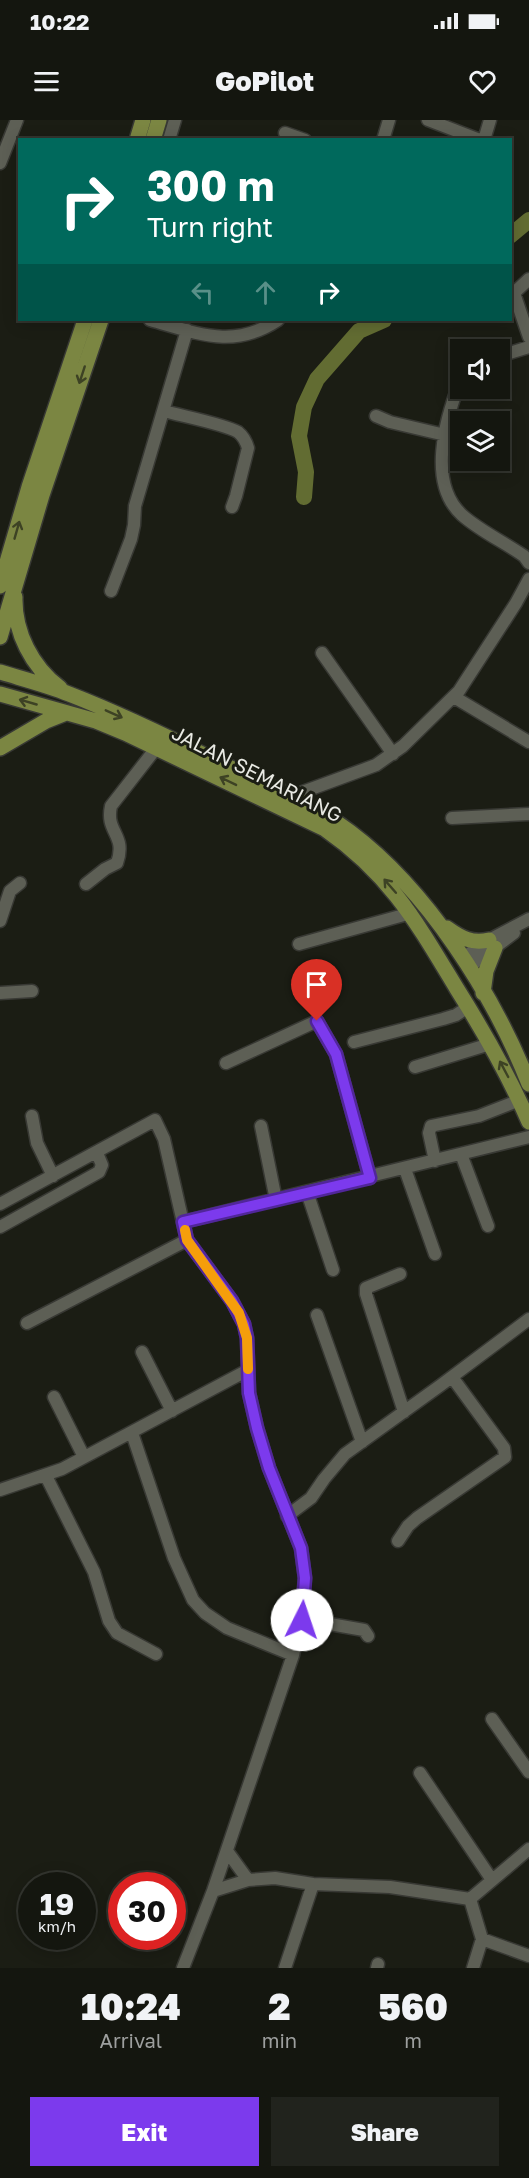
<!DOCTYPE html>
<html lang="en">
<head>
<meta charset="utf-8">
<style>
  body { margin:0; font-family:"Golos Text",sans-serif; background:#21231d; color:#f1f3f6; height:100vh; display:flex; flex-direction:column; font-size:22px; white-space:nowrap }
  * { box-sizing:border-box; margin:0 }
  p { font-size:20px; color:#9d9f9e }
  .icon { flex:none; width:33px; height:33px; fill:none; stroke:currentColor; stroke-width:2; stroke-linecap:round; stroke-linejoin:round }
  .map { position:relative; height:1848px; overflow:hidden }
  .panel { display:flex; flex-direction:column; background:#14160f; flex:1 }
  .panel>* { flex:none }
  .hud { position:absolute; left:18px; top:18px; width:494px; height:183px; border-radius:0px; box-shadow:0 3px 15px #0003,0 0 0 2px #33352f; background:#00695c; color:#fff; overflow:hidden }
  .buttons { position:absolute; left:450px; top:219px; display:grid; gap:12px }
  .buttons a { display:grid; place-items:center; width:60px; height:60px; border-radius:0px; background:#14160f; box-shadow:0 3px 15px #0003,0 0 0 2px #33352f; font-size:30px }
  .speed { position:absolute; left:18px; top:1752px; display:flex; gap:12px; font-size:30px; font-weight:700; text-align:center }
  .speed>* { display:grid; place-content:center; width:78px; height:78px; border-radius:50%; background:#14160f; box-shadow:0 3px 15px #0003,0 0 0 2px #33352f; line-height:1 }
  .speed small { font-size:15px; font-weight:400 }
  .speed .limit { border:9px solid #d22; background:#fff; color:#111 }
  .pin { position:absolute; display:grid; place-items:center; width:51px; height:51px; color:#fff; margin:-62px -26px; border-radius:50% 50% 50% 0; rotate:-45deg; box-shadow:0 0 6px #0007 }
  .pin .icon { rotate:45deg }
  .me { position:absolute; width:66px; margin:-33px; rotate:4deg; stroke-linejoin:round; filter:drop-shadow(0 0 4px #0008) }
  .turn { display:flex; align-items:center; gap:21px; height:126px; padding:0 30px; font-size:27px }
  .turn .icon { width:78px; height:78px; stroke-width:2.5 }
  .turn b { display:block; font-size:42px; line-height:51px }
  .lanes { display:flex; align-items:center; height:57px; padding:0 30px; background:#0003; justify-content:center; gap:30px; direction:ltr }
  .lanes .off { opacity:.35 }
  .eta { display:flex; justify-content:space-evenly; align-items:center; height:102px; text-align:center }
  .eta b { font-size:36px; font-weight:800; line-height:42px }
  .button { display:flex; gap:12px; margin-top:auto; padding:12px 30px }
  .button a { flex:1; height:69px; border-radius:0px; background:#7c3aed; color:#fff; font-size:24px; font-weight:800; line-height:69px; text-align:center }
  .button a+a { background:#21231d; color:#f1f3f6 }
  .status { display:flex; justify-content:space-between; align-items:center; height:42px; padding:0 30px; background:#14160f; direction:ltr }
  .status svg { height:16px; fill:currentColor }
  header { display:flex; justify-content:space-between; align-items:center; height:78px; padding:0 30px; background:#14160f; font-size:27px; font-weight:800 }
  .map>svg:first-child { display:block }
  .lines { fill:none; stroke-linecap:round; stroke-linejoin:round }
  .river { stroke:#626c32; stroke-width:16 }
  .minor-casing { stroke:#383934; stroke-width:15 }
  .major-casing { stroke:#383934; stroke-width:18 }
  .minor { stroke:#5d5f55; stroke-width:12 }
  .major { stroke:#7b8642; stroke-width:15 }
  .oneway { stroke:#3d4224 }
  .route-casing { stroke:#51269a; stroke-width:15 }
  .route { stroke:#7c3aed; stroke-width:10 }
  .slow { stroke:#f59e0b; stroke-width:10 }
  .labels { text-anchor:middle; stroke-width:6; stroke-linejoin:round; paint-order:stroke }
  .street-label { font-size:20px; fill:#e8e9e3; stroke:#1b1d14 }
</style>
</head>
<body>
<div class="status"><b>10:22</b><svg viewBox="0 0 49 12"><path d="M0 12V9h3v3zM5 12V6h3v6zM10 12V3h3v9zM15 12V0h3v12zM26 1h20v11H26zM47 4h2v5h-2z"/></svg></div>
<header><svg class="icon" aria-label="menu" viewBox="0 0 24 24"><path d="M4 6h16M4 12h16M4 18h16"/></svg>GoPilot<svg class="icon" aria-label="heart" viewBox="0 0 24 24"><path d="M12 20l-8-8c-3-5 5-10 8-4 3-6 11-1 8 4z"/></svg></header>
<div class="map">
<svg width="529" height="1848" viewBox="0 0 529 1848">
  <rect width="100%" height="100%" fill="#1b1d14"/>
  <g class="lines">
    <path class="river" d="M510,116L529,100
      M304,377L306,352L299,316L304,287L317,259L359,211L384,200"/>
    <defs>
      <path id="minor" d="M428,0L480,20
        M285,13L305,20
        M169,20L175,0
        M383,20L389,0
        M484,20L490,0
        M0,43L17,0
        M529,159L515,172V176L529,217
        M150,200C197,213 233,230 278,200
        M500,236L529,227
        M460,262C445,300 427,363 462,395C480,411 504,422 524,436L529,443
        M164,291C182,296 224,304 238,312C243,316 246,321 248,328L236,376L232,387
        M376,296L390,302L445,315
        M111,471L131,419L134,405L135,386L187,210
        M322,533L393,634
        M454,577L529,622
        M289,677L376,645L403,626L459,571L516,483L529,459
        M452,698L529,694
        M86,764L105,749L117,743C127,714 105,713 111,686L157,627
        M0,801L10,771L20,763
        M299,824L411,793
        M463,838L489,820L529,799
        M469,847L514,813
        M0,873L32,871
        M354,922L443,899L456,895L468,887
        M226,943L317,901L336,934L370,1058
        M415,947L490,924
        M32,996L37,1023L53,1056
        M261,1006L276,1080
        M461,1034L488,1106
        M435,1041L429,1013L431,1006L479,996L520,980
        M405,1049L435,1134
        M307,1072L333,1150
        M0,1084L155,1000L164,1019L187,1120L232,1181L244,1204L247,1218L249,1273L257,1308L269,1348L301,1428L305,1458L301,1499L293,1535L213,1771L183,1848
        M183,1102L529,1017
        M0,1107L99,1052L102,1045L97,1033
        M400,1154L366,1168V1174L404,1292
        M317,1195L362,1322
        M27,1203L187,1120
        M142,1232L172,1291
        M54,1277L84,1337
        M132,1313L174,1438L193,1480L205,1493L227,1508L293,1535
        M46,1356L94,1452L109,1501L117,1513L156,1534
        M0,1370L62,1349L248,1250
        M287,1396L311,1378L324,1359L345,1334L441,1265L529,1199
        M398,1421L408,1406L417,1398L505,1337L504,1328L452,1257
        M301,1499L364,1510L368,1516
        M492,1599L529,1652
        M420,1653L492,1760
        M227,1731L248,1760
        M213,1771L248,1760L275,1758L313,1764L390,1767L470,1779L529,1729
        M470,1779L482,1819L473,1848
        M482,1819L529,1836
        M285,1848L313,1764
        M377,1848L378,1844"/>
      <path id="major" d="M137,20L143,0
        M153,20L159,0
        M0,466L29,367L85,200
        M15,477C14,512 32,547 60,568
        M0,517L42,375L101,200
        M0,552C23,559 47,565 69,574C118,593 166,616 214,640C259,662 309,681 350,712C427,770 493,873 529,964
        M0,574L96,601L125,613L325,709C391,755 417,803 457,869C484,912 509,956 529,1002
        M0,628L46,601L66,593
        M447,808C461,818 472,824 489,820
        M483,873L486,851L495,828"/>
    </defs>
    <use href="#minor" class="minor-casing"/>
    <use href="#major" class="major-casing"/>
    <use href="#minor" class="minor"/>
    <use href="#major" class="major"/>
  </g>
  <defs><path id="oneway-shaft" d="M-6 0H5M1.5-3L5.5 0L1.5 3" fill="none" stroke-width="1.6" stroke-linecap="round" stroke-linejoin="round" transform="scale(1.5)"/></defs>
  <g class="oneway">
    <use href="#oneway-shaft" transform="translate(82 255) rotate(108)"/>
    <use href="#oneway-shaft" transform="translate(17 410) rotate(-74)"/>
    <use href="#oneway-shaft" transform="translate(28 582) rotate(-164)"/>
    <use href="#oneway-shaft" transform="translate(114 594) rotate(24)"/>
    <use href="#oneway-shaft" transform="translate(228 661) rotate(-154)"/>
    <use href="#oneway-shaft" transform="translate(390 766) rotate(-131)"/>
    <use href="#oneway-shaft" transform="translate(504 949) rotate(-118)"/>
  </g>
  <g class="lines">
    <defs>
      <path id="route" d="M302,1500L305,1458L301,1428L269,1348L257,1308L249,1273L247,1218L244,1204L232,1181L187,1120L183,1102L370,1058L336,934L317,901"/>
    </defs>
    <use href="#route" class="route-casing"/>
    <use href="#route" class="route"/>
    <path class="slow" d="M185,1110L187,1120L239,1193L247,1218L248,1249"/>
  </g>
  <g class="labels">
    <g class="street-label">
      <text transform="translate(257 654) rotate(27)" y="7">JALAN SEMARIANG</text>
    </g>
  </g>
</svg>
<div class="buttons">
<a><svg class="icon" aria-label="sound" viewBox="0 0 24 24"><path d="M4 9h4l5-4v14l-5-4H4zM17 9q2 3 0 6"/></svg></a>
<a><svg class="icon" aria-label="layers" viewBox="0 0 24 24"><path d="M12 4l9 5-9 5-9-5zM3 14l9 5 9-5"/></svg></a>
</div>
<div class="speed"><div>19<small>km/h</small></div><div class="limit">30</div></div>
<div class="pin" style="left:317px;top:901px;background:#d93025"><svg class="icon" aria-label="arrive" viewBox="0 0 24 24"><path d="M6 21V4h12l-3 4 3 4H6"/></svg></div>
<svg class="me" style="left:302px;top:1500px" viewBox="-20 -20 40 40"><circle r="19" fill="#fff"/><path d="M0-13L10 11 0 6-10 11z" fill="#7c3aed"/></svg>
<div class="hud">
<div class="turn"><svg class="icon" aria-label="right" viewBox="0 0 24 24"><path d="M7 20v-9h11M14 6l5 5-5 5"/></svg><div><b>300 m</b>Turn right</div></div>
<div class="lanes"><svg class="icon off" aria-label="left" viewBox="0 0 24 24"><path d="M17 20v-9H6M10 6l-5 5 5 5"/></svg><svg class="icon off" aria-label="ahead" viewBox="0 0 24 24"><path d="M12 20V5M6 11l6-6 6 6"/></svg><svg class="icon" aria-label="right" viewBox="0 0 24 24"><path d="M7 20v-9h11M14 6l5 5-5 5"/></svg></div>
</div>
</div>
<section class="panel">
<div class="eta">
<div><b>10:24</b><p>Arrival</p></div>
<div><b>2</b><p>min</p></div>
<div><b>560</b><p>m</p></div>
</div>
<div class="button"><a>Exit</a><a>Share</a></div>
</section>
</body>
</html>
